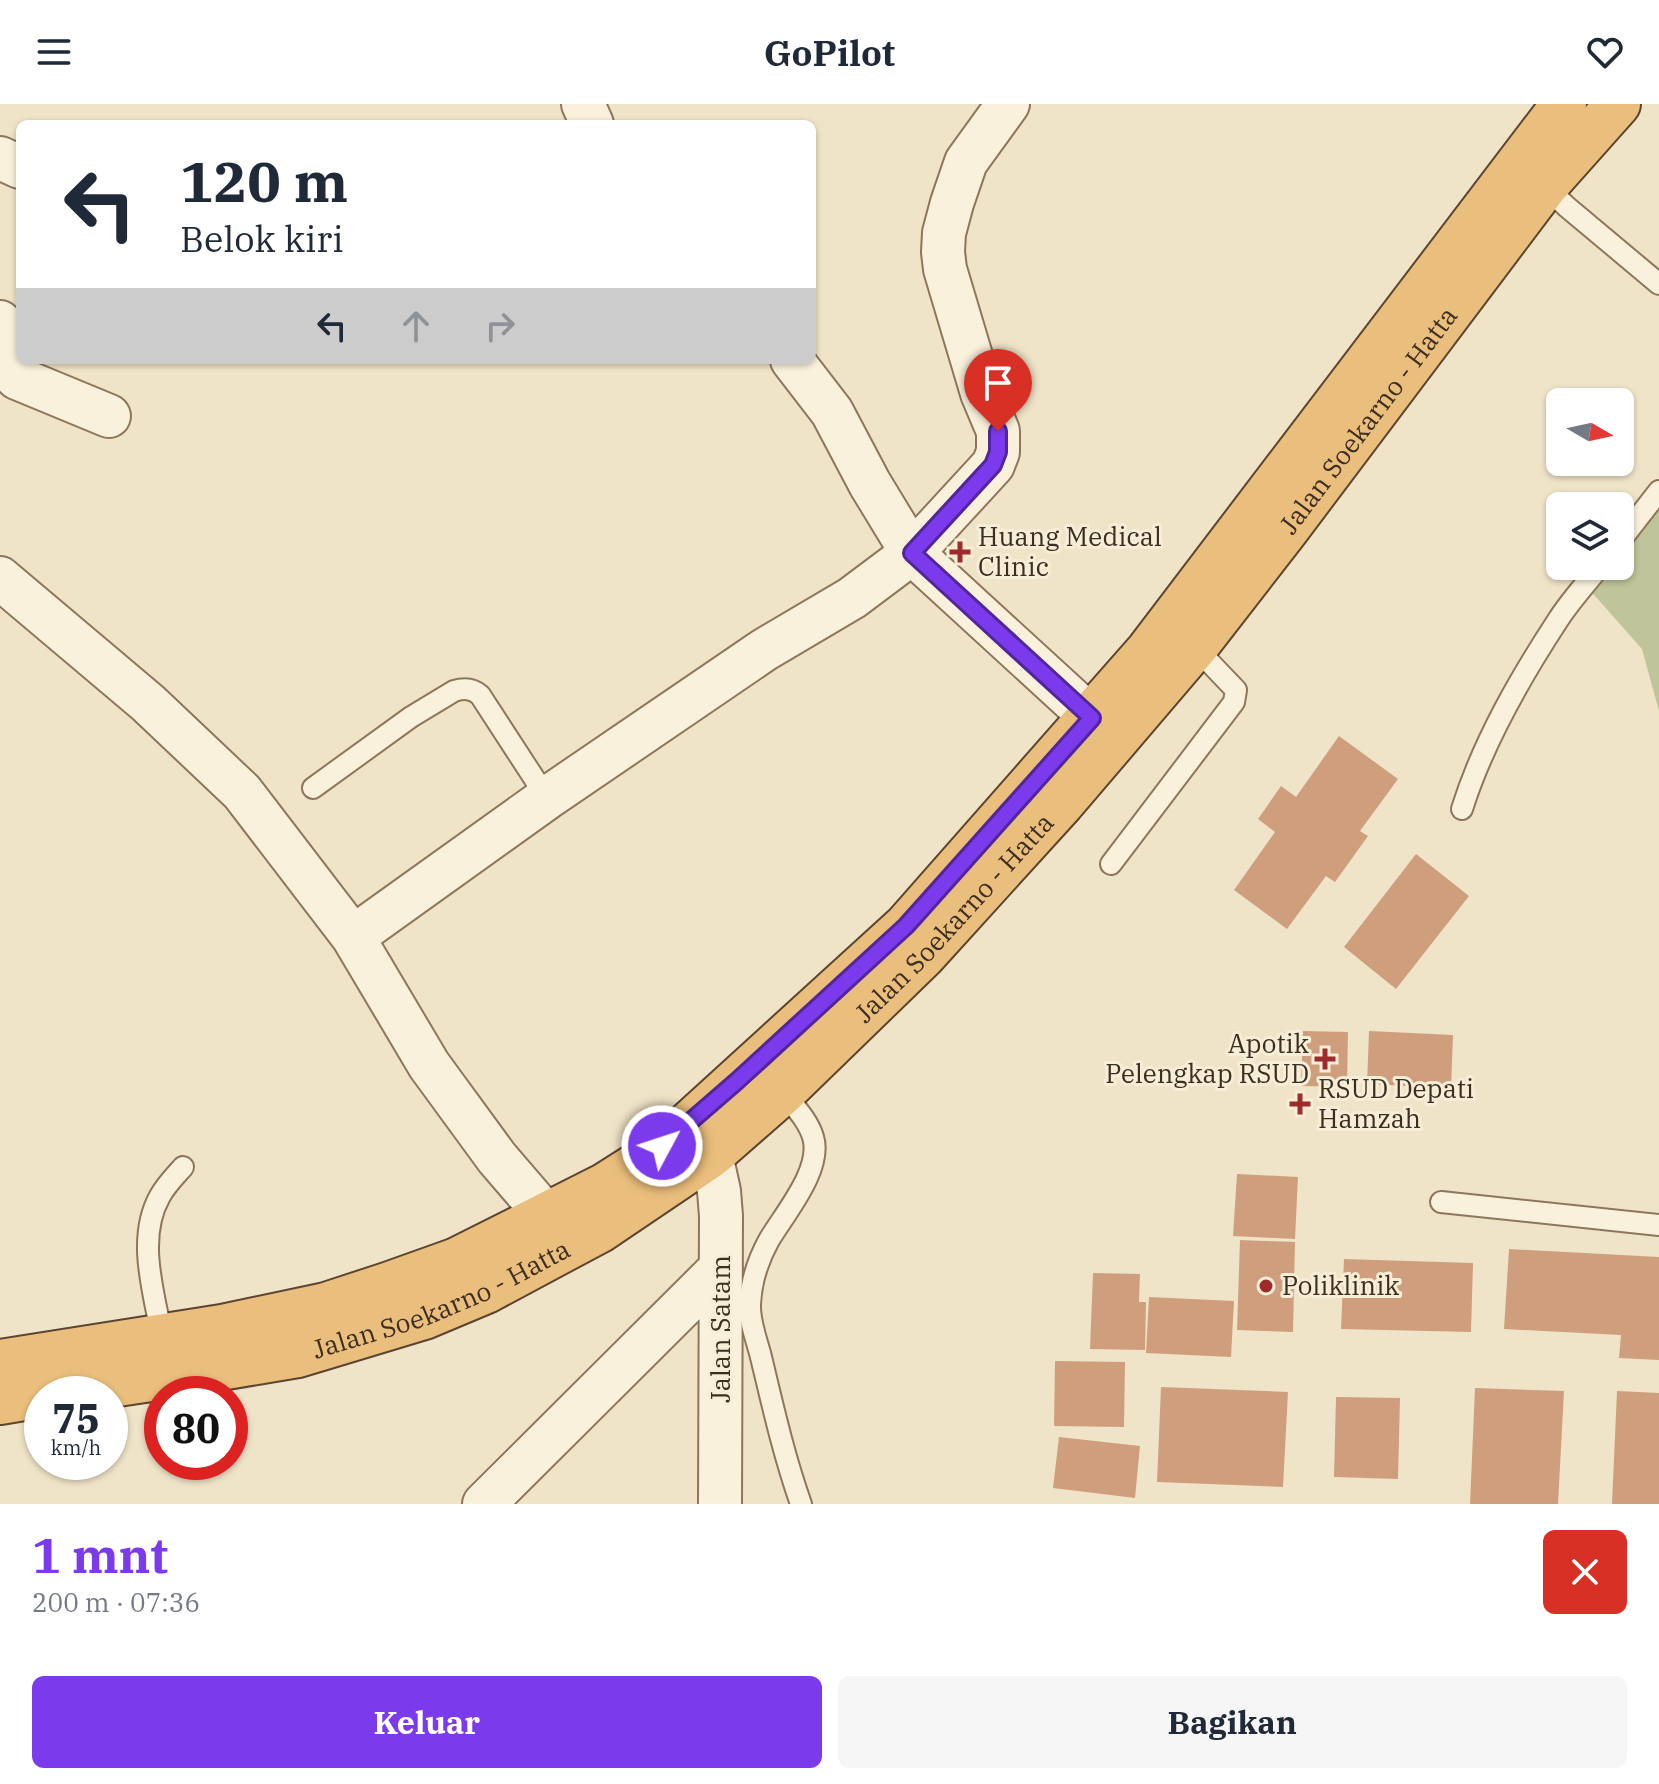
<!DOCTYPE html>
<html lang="id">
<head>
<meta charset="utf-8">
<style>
  body { margin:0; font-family:"IBM Plex Serif",serif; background:#f6f6f7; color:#1f2937; height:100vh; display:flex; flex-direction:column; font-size:30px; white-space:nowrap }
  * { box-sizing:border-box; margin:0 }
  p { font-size:26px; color:#747a83 }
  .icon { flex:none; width:44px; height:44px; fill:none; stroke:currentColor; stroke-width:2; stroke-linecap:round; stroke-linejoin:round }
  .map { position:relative; height:1400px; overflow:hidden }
  .details { display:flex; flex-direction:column; background:#fff; flex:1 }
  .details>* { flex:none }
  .banner { position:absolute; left:16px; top:16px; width:800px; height:244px; border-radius:12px; box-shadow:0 2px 6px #0004; background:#fff; color:#1f2937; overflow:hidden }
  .needle { width:52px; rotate:99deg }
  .tools { position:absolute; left:1546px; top:284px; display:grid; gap:16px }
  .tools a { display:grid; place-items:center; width:88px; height:88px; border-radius:12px; background:#fff; box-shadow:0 2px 6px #0004; font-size:40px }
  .speed { position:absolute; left:24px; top:1272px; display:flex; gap:16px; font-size:40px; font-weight:700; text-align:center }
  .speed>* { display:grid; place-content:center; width:104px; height:104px; border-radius:50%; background:#fff; box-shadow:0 2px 6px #0004; line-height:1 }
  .speed small { font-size:20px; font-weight:400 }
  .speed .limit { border:12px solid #d22; background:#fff; color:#111 }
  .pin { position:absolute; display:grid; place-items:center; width:68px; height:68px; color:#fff; margin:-82px -34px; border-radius:50% 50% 50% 0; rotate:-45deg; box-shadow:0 0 8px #0007 }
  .pin .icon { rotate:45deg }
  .me { position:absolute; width:88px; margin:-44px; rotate:50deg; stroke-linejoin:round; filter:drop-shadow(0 0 6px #0008) }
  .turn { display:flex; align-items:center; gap:28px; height:168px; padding:0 32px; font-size:36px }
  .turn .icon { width:104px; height:104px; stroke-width:2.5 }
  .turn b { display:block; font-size:56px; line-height:68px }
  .lanes { display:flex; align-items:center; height:76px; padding:0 32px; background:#0003; justify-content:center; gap:40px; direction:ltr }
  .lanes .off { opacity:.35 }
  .round { display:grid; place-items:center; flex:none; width:84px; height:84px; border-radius:12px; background:#f6f6f7 }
  .summary { display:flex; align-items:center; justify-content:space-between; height:136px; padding:0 32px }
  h1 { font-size:48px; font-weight:700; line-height:60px; color:#7c3aed }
  .cta { display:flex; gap:16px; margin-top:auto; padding:16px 32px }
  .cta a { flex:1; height:92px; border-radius:12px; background:#7c3aed; color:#fff; font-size:32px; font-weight:700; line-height:92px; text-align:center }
  .cta a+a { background:#f6f6f7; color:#1f2937 }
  header { display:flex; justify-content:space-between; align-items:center; height:104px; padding:0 32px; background:#fff; font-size:36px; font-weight:700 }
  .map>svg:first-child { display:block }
  .cemetery { fill:#bfc49a }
  .building { fill:#cf9f7d }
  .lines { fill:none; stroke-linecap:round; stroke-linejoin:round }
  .service-casing { stroke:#8d765c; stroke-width:24 }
  .minor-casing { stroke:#8d765c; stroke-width:46 }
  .trunk-casing { stroke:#5b4430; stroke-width:48 }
  .service { stroke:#faf1dc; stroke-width:20 }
  .minor { stroke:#faf1dc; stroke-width:42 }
  .trunk { stroke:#eabe7c; stroke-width:44 }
  .route-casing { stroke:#51269a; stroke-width:20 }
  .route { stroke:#7c3aed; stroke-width:14 }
  .poi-dot { fill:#9e2a2b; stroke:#f7eed8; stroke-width:3 }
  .labels { text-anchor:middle; stroke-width:6; stroke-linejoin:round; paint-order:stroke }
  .street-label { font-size:26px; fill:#3d2e20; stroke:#f7eed8 }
  .poi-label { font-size:26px; fill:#3d2e20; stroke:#f7eed8; text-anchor:start }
</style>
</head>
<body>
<header><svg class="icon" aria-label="menu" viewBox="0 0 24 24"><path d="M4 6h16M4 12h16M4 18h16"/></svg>GoPilot<svg class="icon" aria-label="heart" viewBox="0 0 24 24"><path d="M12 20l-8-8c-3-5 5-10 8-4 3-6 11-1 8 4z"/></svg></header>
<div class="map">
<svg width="1659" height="1400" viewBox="0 0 1659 1400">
  <rect width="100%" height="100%" fill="#f0e4c8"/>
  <path class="cemetery" d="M1659,398V607L1642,545L1588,484L1606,462H1620V445Z"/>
  <path class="building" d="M1339,632L1398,675L1360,727L1368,732L1335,778L1326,772L1287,825L1234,786L1275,728L1258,715L1281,682L1296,693Z
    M1416,750L1469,792L1396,885L1344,843Z
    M1303,927L1348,928L1347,983L1301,982Z
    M1369,927L1453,931L1451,984L1367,980Z
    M1237,1070L1298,1073L1295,1135L1233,1132Z
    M1240,1136L1295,1138L1293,1228L1237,1226Z
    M1509,1145L1659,1153V1256L1619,1254L1621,1231L1504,1225Z
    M1344,1155L1473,1159L1471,1228L1341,1225Z
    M1093,1169L1140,1170L1139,1198H1146L1145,1246L1090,1245Z
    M1149,1193L1234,1197L1231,1253L1146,1249Z
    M1055,1257L1125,1258L1124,1323L1054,1322Z
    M1161,1283L1288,1288L1283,1383L1157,1378Z
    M1475,1284L1564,1287L1558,1400H1470Z
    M1617,1287L1659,1289V1400H1612Z
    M1336,1293L1400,1294L1398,1375L1334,1373Z
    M1059,1333L1140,1342L1135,1394L1053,1384Z"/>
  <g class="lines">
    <defs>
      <path id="service" d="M1545,82L1567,103L1659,180
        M1620,437L1659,387
        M313,684L411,613L454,587C464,584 472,584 480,591L547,694
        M1462,705C1483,638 1520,574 1558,516C1570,497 1586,480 1600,462
        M1111,760L1234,598L1236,586L1192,540
        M783,988C793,1001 808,1016 813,1033C823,1065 785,1109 769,1136C758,1156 751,1177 750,1200C749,1217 757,1237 761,1253C773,1303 784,1352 801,1400
        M1441,1098L1659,1121
        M162,1233C154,1189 136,1134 160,1092C166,1081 175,1072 183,1063"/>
      <path id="minor" d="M583,0L592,20
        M0,54L20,63
        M0,218C12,231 1,255 17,274L109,312
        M792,256L832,308L870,380L912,449L1092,614L1113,636
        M0,474L148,599L242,688L353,833L429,961L497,1054L546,1111
        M353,833L547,694L764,546L852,494L912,449L993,361L998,348V327L982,289L945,165L943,148L944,129L952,99L966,58L1008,0
        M711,1051L719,1087L721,1112L720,1400
        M484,1400L721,1164"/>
      <g id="trunk">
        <path d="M0,1258L222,1223L326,1201L387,1181L457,1156L604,1082L645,1056L680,1028L906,822L1148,547L1564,0"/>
        <path id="s1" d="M51,1290L191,1269L298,1251L424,1213L486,1187L600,1126L711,1051L783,988L923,852L1062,699L1196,542L1286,426L1545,82L1618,0"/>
        <path d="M0,1298L42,1291"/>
      </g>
    </defs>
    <use href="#service" class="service-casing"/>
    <use href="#minor" class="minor-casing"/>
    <use href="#trunk" class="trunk-casing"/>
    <use href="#service" class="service"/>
    <use href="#minor" class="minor"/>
    <use href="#trunk" class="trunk"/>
  </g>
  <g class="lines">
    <defs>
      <path id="route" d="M662,1042L737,977L906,822L1092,614L912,449L993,361L998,348V327"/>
    </defs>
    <use href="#route" class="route-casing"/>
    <use href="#route" class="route"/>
  </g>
  <g class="poi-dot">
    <path d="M956 436h8v8h8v8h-8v8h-8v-8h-8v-8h8z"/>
    <path d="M1321 943h8v8h8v8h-8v8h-8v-8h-8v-8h8z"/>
    <path d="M1296 988h8v8h8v8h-8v8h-8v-8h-8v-8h8z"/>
    <circle cx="1266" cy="1182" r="8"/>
  </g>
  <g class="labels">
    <g class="street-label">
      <text dy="9" stroke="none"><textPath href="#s1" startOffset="1700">Jalan Soekarno - Hatta</textPath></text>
      <text dy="9" stroke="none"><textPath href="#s1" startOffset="1052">Jalan Soekarno - Hatta</textPath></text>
      <text dy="9" stroke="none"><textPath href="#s1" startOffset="404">Jalan Soekarno - Hatta</textPath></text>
      <text transform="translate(721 1225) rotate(-90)" y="9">Jalan Satam</text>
    </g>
    <g class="poi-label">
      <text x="978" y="442">Huang Medical<tspan x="978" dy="30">Clinic</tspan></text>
      <text x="1309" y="949" text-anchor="end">Apotik<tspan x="1309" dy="30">Pelengkap RSUD</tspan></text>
      <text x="1318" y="994">RSUD Depati<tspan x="1318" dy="30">Hamzah</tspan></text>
      <text x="1282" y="1191">Poliklinik</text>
    </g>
  </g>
</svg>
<div class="tools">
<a><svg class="needle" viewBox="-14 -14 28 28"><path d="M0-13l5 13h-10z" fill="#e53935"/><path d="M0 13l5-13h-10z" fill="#747a83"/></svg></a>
<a><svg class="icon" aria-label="layers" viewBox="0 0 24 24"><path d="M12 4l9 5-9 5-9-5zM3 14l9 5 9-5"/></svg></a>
</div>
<div class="speed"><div>75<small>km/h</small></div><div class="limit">80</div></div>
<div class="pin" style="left:998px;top:327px;background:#d93025"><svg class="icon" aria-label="arrive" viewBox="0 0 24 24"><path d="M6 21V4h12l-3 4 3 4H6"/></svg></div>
<svg class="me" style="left:662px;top:1042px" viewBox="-20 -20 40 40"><circle r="17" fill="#7c3aed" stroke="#fff" stroke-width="3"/><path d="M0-11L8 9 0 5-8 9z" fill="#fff"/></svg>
<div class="banner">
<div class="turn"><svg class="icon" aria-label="left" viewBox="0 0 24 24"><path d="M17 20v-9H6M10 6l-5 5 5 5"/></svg><div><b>120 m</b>Belok kiri</div></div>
<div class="lanes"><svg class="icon" aria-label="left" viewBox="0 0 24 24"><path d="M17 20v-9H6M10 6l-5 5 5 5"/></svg><svg class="icon off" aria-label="ahead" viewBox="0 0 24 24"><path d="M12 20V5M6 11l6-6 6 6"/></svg><svg class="icon off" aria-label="right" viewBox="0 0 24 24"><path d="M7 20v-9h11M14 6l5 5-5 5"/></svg></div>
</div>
</div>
<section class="details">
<div class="summary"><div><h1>1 mnt</h1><p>200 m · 07:36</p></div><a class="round" style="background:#d93025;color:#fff"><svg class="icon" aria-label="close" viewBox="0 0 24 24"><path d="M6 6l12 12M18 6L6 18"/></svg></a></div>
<div class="cta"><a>Keluar</a><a>Bagikan</a></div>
</section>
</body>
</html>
